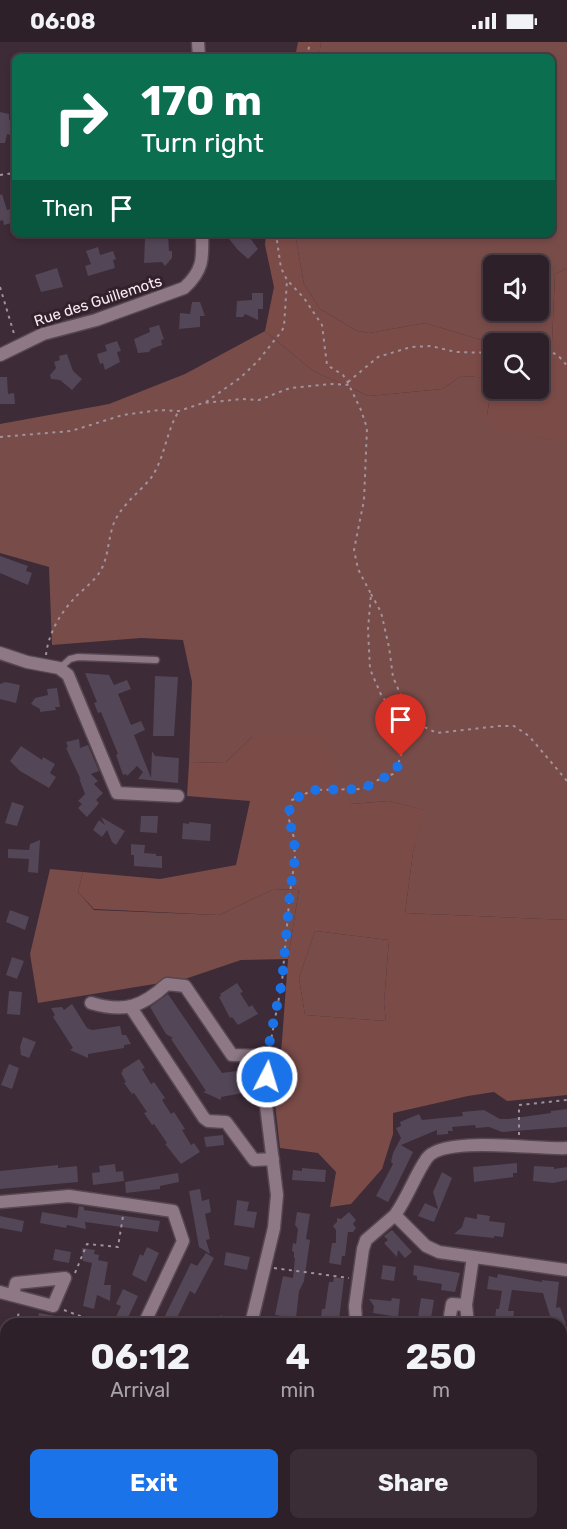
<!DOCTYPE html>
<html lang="en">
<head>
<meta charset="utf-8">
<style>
  body { margin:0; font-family:Rubik,sans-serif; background:#3a2d35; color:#f1f3f6; height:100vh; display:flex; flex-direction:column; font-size:22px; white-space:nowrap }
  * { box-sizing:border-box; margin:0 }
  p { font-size:20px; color:#a7a3a8 }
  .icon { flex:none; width:33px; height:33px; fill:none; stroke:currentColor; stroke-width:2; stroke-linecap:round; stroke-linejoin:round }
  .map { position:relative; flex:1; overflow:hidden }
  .side { position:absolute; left:0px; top:1276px; width:567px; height:212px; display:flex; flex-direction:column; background:#2e2029; border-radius:18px 18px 0 0; box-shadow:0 3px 9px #0003,0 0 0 2px #493e46 }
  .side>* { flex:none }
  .hud { position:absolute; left:12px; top:12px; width:543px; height:183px; border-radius:9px; box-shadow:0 3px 9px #0003,0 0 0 2px #493e46; background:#0b6e4f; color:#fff; overflow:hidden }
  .fabs { position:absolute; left:483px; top:213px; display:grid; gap:12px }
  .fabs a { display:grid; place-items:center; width:66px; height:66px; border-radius:9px; background:#2e2029; box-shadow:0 3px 9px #0003,0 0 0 2px #493e46; font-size:30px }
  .pin { position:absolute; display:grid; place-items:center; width:51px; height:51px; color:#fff; margin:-62px -26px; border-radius:50% 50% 50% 0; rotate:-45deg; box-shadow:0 0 6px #0007 }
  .pin .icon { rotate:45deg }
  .me { position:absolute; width:66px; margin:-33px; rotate:5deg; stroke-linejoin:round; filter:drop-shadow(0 0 4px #0008) }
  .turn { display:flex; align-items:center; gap:21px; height:126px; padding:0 30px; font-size:27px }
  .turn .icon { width:78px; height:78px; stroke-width:2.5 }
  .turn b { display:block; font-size:42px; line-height:51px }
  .then { display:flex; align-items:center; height:57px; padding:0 30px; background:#0003; gap:12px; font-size:22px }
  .eta { display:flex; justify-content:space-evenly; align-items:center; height:102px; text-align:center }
  .eta b { font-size:36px; font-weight:700; line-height:42px }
  .primary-button { display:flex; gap:12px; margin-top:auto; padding:12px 30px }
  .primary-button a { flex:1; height:69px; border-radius:9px; background:#1a73e8; color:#fff; font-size:24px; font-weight:700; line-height:69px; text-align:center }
  .primary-button a+a { background:#3a2d35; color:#f1f3f6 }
  .status { display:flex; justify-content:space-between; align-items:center; height:42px; padding:0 30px; background:#2e2029; direction:ltr }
  .status svg { height:16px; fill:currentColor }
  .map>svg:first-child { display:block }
  .green { fill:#784c49; fill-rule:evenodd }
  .forest { fill:#7b4b48; fill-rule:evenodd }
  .building { fill:#534657 }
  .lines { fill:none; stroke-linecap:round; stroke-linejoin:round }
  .service-casing { stroke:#564751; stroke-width:9 }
  .minor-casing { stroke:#564751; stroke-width:15 }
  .path { stroke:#a1929c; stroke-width:2; stroke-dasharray:3 4.5; stroke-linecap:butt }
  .service { stroke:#8e7886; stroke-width:6 }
  .minor { stroke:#8e7886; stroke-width:12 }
  .route { stroke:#1a73e8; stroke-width:10; stroke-dasharray:0 18 }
  .labels { text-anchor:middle; stroke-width:6; stroke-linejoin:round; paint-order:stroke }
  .street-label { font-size:15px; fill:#f9ecf4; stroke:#33212c }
</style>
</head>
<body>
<div class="status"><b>06:08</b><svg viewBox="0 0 49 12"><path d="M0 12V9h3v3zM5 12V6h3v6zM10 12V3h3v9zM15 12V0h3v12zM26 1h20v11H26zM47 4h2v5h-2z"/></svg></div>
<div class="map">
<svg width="567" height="1487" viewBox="0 0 567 1487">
  <rect width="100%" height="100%" fill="#3d2b37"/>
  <path class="green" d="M321,0H567V226L555,232L552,300L485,299L425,281L369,291L357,289L320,267L304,242L295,192H552V15H319ZM494,224H538V268H494Z
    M265,289L313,329L369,354L442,347L461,334L493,336L487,373C513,386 536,399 567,398V878L405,871L413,810L424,768L389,759L351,762L252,695L226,720L189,721L192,640L183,598L141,596L52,603L49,525L0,511V382L109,362L185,332Z
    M50,827L83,830L78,850L94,868L219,873L272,848L299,847L288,917L241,918L185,937L38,961L30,912Z
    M315,889L389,898L384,961L386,979L305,973L299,936Z"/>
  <path class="forest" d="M298,0H321L319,15H295Z
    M266,192H295L304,242L320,267L357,289L369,291L425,281L485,299L552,300L555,232L567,226V398H552L497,388L487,373L493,336L461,334L442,347L369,354L313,329L265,289L274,245L265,203ZM494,302H538V346H494Z
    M321,693L351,762L389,759L425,768L413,810L405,871L567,878V1053L507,1059L494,1050L468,1054L393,1071V1092L382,1127L351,1162L330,1165L336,1130L318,1111L280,1106L275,1062L282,999L288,917L299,847L272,848L219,873L94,867L78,850L83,830L160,837L236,823L250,759L187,754L189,721L226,720L252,695ZM315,889L389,898L384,961L386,979L305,973L299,936Z"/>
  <path class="building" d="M0,70L9,72V78L15,80V94L7,92L5,101H0Z
    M2,152L7,168L15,166V180L4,183L3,178L0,179V153Z
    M158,192H168L169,209H172V216L165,224L162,220L144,221L145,196H158Z
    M225,192H247L258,207L248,217L238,208Z
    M98,205L100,213L113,209L116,217L113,218L115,226L88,234L85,224L91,222L86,209Z
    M57,226L63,245L41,250L35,233Z
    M252,251H263V267H258V278L245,272L243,275H236L237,259L252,258Z
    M192,260H200L205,274H200V285L179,287L180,271L190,272Z
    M159,283L164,297L161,298L162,303L151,307L149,310L138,311L134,297L150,290L149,286Z
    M117,299L121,309L117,310L120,320L105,328L103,321L100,322L97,312L107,309L105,303Z
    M67,312L73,329L82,337L72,348L60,338L51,337L50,333L56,326L54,320L60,318L59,314Z
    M0,335H7L8,352L14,351L15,362H0Z
    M0,514L28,524L26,529L32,531L28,543L0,531Z
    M85,631L109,633L114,643L127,638L131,647L118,652L131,683L141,679L145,688L134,693L151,736L152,709L155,714L179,716L178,741L138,737L143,730L137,724L127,734L126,732L123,733L116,713L118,712L101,670L98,671L94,661L97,660Z
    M155,634L178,635L174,694H153Z
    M5,640L20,643L16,661L0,657V642Z
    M57,646L60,665H55L56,668L40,670V667L31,662L35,656L48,653L47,647Z
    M79,697L80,706L88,703L99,729L91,732L98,739L94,742L103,751L96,758L99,761L96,765L87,775L78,766L82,762L78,759L85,752L79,736L81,738L66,706L68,705L66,700Z
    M21,704L42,718L43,715L55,722L50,731L56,735L49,746L20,729L10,719Z
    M12,760L24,764L17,784L5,781Z
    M141,774H158L157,791L140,790Z
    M101,775L125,789L116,803L112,800L107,788L102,795L93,788L99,778L105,783Z
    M189,780L211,782L210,799L182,797L183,781L189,782Z
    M40,798L38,831L28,830L29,817L8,816V807L29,808L30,802Z
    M131,802L145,803L144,811L156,812V814H162V826L134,824V813H131Z
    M10,868L29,875L25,888L6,880Z
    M12,915L24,919L17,937L6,933Z
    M237,941L243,950L240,951L249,965L252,963L258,972L238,983L232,975L230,976L219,955L221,954L220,952Z
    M9,949L22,950L20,973L7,972Z
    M168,952L222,1031L244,1028L247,1048L243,1051L221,1055V1058L203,1050L206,1049L171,997L173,996L166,992L150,965Z
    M72,962L87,986L92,988L120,984L122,993H126L131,1002L124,1003V1006L88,1012V1016L70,1008L73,1006L53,975L55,973L51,966L62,965L64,968Z
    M23,995L36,1000L29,1016L21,1013L20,1005Z
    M139,1017L145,1026L142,1027L151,1042L154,1040L165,1056L162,1058L171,1072L174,1070L185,1087L182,1088L191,1103L194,1101L200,1110L181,1122L165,1102L167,1101L154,1082L152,1083L144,1071L147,1070L134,1051L132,1052L124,1041L126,1040L121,1031L123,1030L122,1028Z
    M9,1022L19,1026L12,1047L1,1043Z
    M567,1067V1085L502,1090L489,1085L476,1086L475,1083L452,1085L453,1089H448V1092L437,1093V1088L401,1103L413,1110L396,1145L388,1160L376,1154L393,1122L391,1120L393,1111L401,1096L396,1086L401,1084L400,1080L419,1072L422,1078L463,1074L462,1070L484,1068L500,1077H508L551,1071V1069Z
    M223,1093L224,1103L206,1105L204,1095Z
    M517,1121V1131H513V1135L474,1140L473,1125Z
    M115,1122L116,1130L123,1129L124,1139L93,1143L92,1131L100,1130L99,1124Z
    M58,1123V1126L77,1124L78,1140L0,1147V1129Z
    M534,1124L554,1125V1127L567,1125V1138L553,1141L533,1139Z
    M302,1126L326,1128L325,1140L292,1138L293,1128L302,1129Z
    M442,1130L452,1136L434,1180L418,1174L425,1161L438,1167L433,1150Z
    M178,1131L179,1140L160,1144V1147L126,1151L125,1140Z
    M200,1147L202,1159L209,1157L211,1170L205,1172L210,1197L206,1198L210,1212L199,1205L189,1149Z
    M237,1158L249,1160L247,1169L257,1170L254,1186L234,1183Z
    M79,1164L84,1165V1168L160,1179L158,1190L85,1180L86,1187L67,1183L66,1186L40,1181L42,1170L77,1176Z
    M297,1170L310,1172L306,1197L310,1198L304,1239L299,1249L296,1276L275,1273L283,1234L293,1236L295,1216H294V1210L292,1209L293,1201L296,1202L298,1187L295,1183Z
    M349,1170L356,1178L353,1182L356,1186L353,1190H348L345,1214H342L341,1223L329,1221L332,1201H336V1188L333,1184L337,1180V1176L341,1177Z
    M477,1172L490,1174L489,1179L505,1181L503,1195L494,1194V1196L454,1192L462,1185L465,1175L477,1177Z
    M0,1174L24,1179L22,1190L0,1186Z
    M392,1188L412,1210L405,1216L398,1208L397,1215L384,1201L388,1198L384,1194Z
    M147,1205L159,1211L146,1240L132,1233L140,1212L143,1214Z
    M82,1206L95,1208L94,1212L99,1213L98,1218L108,1220L104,1243H111L110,1259L97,1253L94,1267L83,1264L92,1221L83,1219Z
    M55,1207L71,1210L69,1221L53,1218Z
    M226,1210L250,1215L247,1228L224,1223Z
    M206,1211L214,1216L195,1252L190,1249L174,1282H161L191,1221L197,1224Z
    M383,1223L396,1225L394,1239L381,1237Z
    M414,1223L460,1231L455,1250L441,1248L442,1242L417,1238V1234L413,1233Z
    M498,1232L542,1240V1238L559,1240L556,1266L560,1265L566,1282H545L550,1274L543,1251L512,1248L508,1269H514L513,1279L495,1278L496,1267H499L502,1249L487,1247L489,1234L497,1236Z
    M334,1235L344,1237L339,1278H336L335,1282H320L322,1267H325L329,1240H333Z
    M123,1247L138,1254L125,1282H121L114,1279L121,1264L116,1262Z
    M392,1256L400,1257L398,1275L373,1271L374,1264L369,1257L391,1259Z
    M421,1256L434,1258L430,1282H417Z
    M39,1271L77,1278V1282H37Z
    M221,1273L242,1282H216Z"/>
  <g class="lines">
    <defs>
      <path id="service" d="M60,626L70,617L78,615L156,618
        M92,1487L96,1482
        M152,1487L156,1482"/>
      <path id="minor" d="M198,0L199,15
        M0,313L43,292L96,278L184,246C203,229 203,217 202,192
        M0,611L27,620L59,626L68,633L117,751L178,754
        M91,961C124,971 142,965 167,942L185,944L232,1013L269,1014L265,1055L277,1153L274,1186L251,1282
        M130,964L204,1076L208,1079L226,1080L254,1118L273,1117
        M567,1106C539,1108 444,1093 427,1116C415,1133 408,1155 395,1173L426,1204L439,1210L567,1228
        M0,1160L69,1154L173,1169L183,1199L144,1282
        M0,1250L53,1264L65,1236L16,1241L13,1252
        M466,1263L452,1262L449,1280L467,1282
        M359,1282L356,1279L355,1264L363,1207L366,1198L395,1173
        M468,1282L466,1263L473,1215
        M0,1304L6,1305
        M561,1350L567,1346
        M0,1387L6,1388
        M561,1411L567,1407
        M197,1487L198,1482
        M443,1487V1482"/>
    </defs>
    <use href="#service" class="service-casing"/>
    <use href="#minor" class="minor-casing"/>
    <path class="path" d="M307,15L310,0
      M0,133L15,131
      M0,245L15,295
      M538,309C554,309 558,312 567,324
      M348,340L378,315L411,305L431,304L456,310L494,311
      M206,360L240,336L258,319L281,290L284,285L287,238
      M0,395L71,389L123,373L159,368L179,369L203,361L242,357L259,358L290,346L332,342L349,343
      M371,552L381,570L389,605L393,635L408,670L409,678L437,691L499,684H514L529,694L567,739
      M46,613C48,594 58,575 71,560C78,551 89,544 97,534C108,520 107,504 112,487C117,466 138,452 151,436C165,416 166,389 179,369
      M270,1003L282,940L290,850L295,817L294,796L288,774L292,758L313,748L363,747L378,738L393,732L397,726L410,682L409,678L391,664L382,655L370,627L368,587L371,552L358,527L354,508L364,458L367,386L361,368L347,339L343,333L327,323L322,283L304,256L287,238L281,226L276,192
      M519,1093V1063L567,1058
      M274,1226L349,1236
      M75,1231L87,1202L118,1205L123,1174
      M64,1268L101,1282
      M17,1282L19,1268
      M266,1487V1482"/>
    <use href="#service" class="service"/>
    <use href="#minor" class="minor"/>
  </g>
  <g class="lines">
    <path class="route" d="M267,1035L270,996L282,940L290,850L295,816L294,796L288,774L292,758L313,748L363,747L378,738L393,732L397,726L401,714"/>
  </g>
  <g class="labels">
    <g class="street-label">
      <text transform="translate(98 259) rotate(-18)" y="5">Rue des Guillemots</text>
    </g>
  </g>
</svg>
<div class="fabs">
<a><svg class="icon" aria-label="sound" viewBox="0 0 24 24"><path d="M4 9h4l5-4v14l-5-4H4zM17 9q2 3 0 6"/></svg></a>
<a><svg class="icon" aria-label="search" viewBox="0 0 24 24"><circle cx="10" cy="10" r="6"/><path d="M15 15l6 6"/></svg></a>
</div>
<div class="pin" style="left:401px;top:714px;background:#d93025"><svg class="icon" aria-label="arrive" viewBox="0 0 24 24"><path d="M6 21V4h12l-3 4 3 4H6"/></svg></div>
<svg class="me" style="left:267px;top:1035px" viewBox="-20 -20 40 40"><circle r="17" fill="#1a73e8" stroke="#fff" stroke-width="3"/><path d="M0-11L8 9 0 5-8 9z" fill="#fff"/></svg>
<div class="hud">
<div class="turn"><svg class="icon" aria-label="right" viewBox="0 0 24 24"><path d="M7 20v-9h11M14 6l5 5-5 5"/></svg><div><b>170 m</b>Turn right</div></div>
<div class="then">Then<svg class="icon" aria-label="arrive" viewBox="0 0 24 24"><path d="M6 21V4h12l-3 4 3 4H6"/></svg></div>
</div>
<section class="side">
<div class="eta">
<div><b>06:12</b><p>Arrival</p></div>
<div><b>4</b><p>min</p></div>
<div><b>250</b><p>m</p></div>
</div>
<div class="primary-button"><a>Exit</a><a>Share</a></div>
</section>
</div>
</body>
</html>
